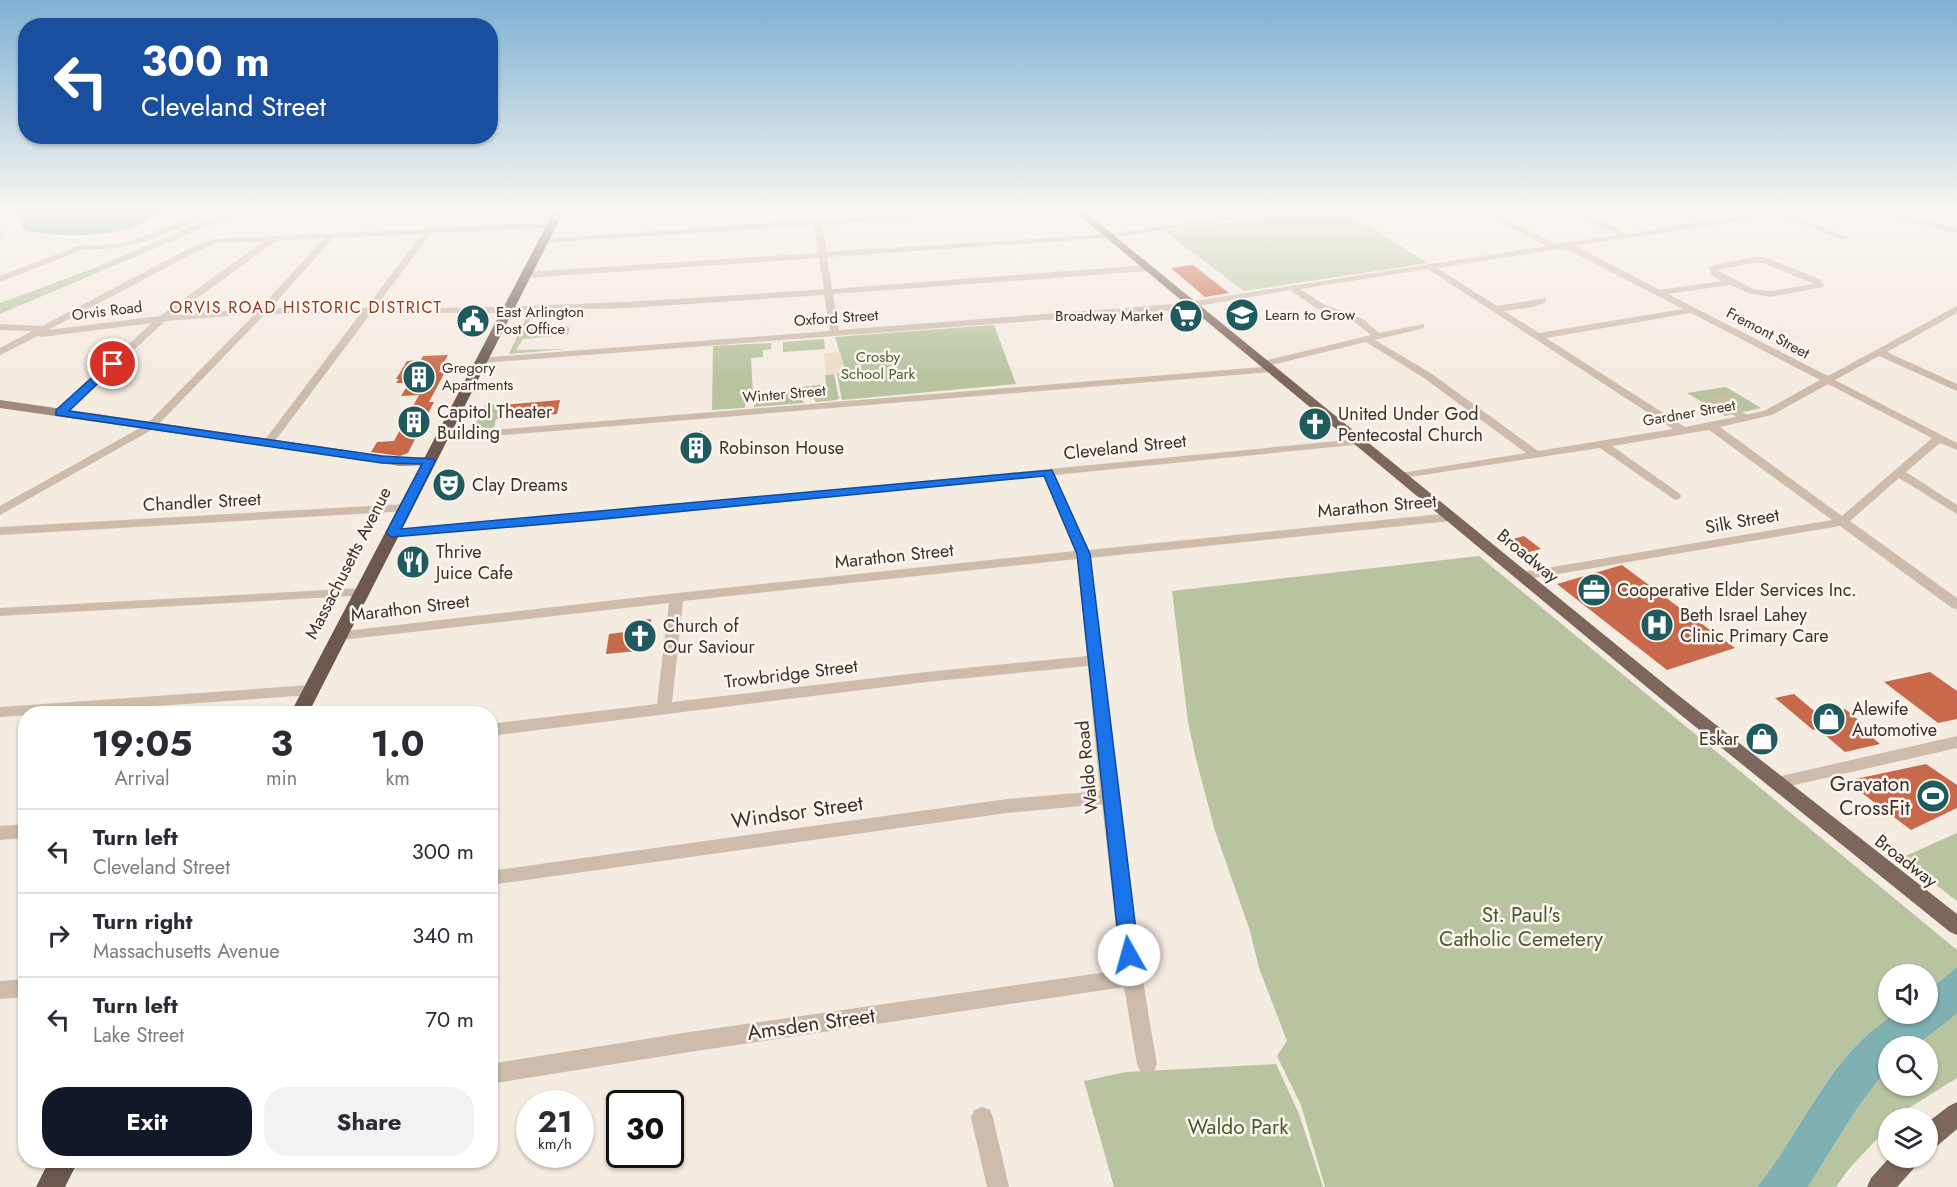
<!DOCTYPE html>
<html lang="en">
<head>
<meta charset="utf-8">
<style>
  body { margin:0; font-family:Jost,sans-serif; background:#f2f2f3; color:#2b2b33; height:100vh; display:flex; flex-direction:column; font-size:22px; white-space:nowrap }
  * { box-sizing:border-box; margin:0 }
  p { font-size:20px; color:#7c7c81 }
  .icon { flex:none; width:33px; height:33px; fill:none; stroke:currentColor; stroke-width:2; stroke-linecap:round; stroke-linejoin:round }
  .map { position:relative; flex:1; overflow:hidden }
  .details { position:absolute; left:18px; top:706px; width:480px; height:462px; display:flex; flex-direction:column; background:#fff; border-radius:24px; box-shadow:0 2px 4px #0004 }
  .details>* { flex:none }
  .guide { position:absolute; left:18px; top:18px; width:480px; height:126px; border-radius:24px; box-shadow:0 2px 4px #0004; background:#1a4fa0; color:#fff; overflow:hidden }
  .controls { position:absolute; left:1878px; top:964px; display:grid; gap:12px }
  .controls a { display:grid; place-items:center; width:60px; height:60px; border-radius:50%; background:#fff; box-shadow:0 2px 4px #0004; font-size:30px }
  .speed { position:absolute; left:516px; top:1090px; display:flex; gap:12px; font-size:30px; font-weight:700; text-align:center }
  .speed>* { display:grid; place-content:center; width:78px; height:78px; border-radius:50%; background:#fff; box-shadow:0 2px 4px #0004; line-height:1 }
  .speed small { font-size:15px; font-weight:400 }
  .speed .limit { border:3px solid #111; border-radius:9px; background:#fff; color:#111 }
  .pin { position:absolute; display:grid; place-items:center; width:51px; height:51px; color:#fff; margin:-26px; border:3px solid #fff; border-radius:50%; box-shadow:0 2px 6px #0007 }
  .me { position:absolute; width:66px; margin:-33px; rotate:353deg; stroke-linejoin:round; filter:drop-shadow(0 0 4px #0008) }
  .turn { display:flex; align-items:center; gap:21px; height:126px; padding:0 24px; font-size:27px }
  .turn .icon { width:78px; height:78px; stroke-width:2.5 }
  .turn b { display:block; font-size:42px; line-height:51px }
  .eta { display:flex; justify-content:space-evenly; align-items:center; height:102px; text-align:center }
  .eta b { font-size:36px; font-weight:700; line-height:42px }
  .action { display:flex; gap:12px; margin-top:auto; padding:12px 24px }
  .action a { flex:1; height:69px; border-radius:24px; background:#111827; color:#fff; font-size:24px; font-weight:700; line-height:69px; text-align:center }
  .action a+a { background:#f2f2f3; color:#2b2b33 }
  ul { padding:0; list-style:none }
  li { display:flex; align-items:center; gap:18px; height:84px; padding:0 24px; border-top:2px solid #e1e1e2 }
  li div { flex:1 }
  li b { display:block; font-size:22px }
  li em { font-style:normal }
  .map>svg:first-child { display:block }
  .green { fill:#b8c4a0 }
  .plaza { fill:#ecdcc8 }
  .water { fill:#7fb0b2 }
  .building { fill:#c8694b }
  .lines { fill:none; stroke-linecap:round; stroke-linejoin:round }
  .pedestrian { fill:#cdbbac; fill-rule:evenodd }
  .minor { fill:#cdbbac; fill-rule:evenodd }
  .secondary { fill:#a18a7d; fill-rule:evenodd }
  .primary { fill:#7d675c; fill-rule:evenodd }
  .trunk { fill:#6c584f; fill-rule:evenodd }
  .route { fill:#1a73e8; stroke:#114b97; stroke-width:1.5 }
  .labels { text-anchor:middle; stroke-width:5; stroke-linejoin:round; paint-order:stroke }
  .far-street-label { font-size:15px; fill:#3b302b; stroke:#fbf5ee }
  .far-poi-label { font-size:15px; fill:#3b302b; stroke:#fbf5ee; text-anchor:start }
  .far-park-label { font-size:15px; fill:#4a5a2e; stroke:#fbf5ee }
  .far-neighbourhood-label { font-size:16px; letter-spacing:1.5px; fill:#8c3b22; stroke:#fbf5ee }
  .poi-label { font-size:18px; fill:#3b302b; stroke:#fbf5ee; text-anchor:start }
  .street-label { font-size:18px; fill:#3b302b; stroke:#fbf5ee }
  .near-poi-label { font-size:21px; fill:#3b302b; stroke:#fbf5ee; text-anchor:end }
  .near-street-label { font-size:21px; fill:#3b302b; stroke:#fbf5ee }
  .near-park-label { font-size:21px; fill:#4a5a2e; stroke:#fbf5ee }
</style>
</head>
<body>
<div class="map">
<svg width="1957" height="1187" viewBox="0 0 1957 1187">
  <rect width="100%" height="100%" fill="#f4ebe1"/>
  <path class="green" d="M228,211H248L224,223L217,222L0,314V303L87,271Z
    M1312,211H1344L1428,263L1244,291L1164,231Z
    M581,311L580,314L532,316L529,321L531,322L530,327L564,325L570,328L568,335L523,339L516,350L567,349L509,354L528,313Z
    M994,325L1016,384L842,400L837,374L846,373L835,337Z
    M824,339L825,349L783,352V342Z
    M771,343V349L763,350V357L751,358L753,394L744,408L712,410L713,346Z
    M834,374L839,399L836,400L816,402L811,394L794,388L826,384L825,375Z
    M1726,387L1761,408L1725,416L1687,393Z
    M781,392L799,396L804,403L753,407L763,396Z
    M501,404L495,410H498L494,428L473,429L485,405Z
    M1479,556L1957,950V967L1928,991V975H1888V1014H1895C1875,1029 1856,1044 1840,1064C1809,1102 1789,1149 1757,1187H1325L1301,1105L1277,1056L1287,1041L1259,968L1250,931L1215,831L1196,759L1188,722L1172,591Z
    M1957,833V901L1901,858Z
    M1957,1014V1078L1909,1108L1897,1119H1888V1127L1848,1170L1836,1187H1808C1834,1146 1856,1105 1888,1069V1086H1928V1047H1914Z
    M1276,1064L1299,1114L1323,1187H1114L1084,1081L1126,1072Z"/>
  <path class="plaza" d="M840,352L846,373L826,375L824,353Z"/>
  <path class="water" d="M14,211H164C131,239 64,239 24,230Z
    M1957,967V1014L1914,1047H1888V1069C1856,1105 1834,1146 1808,1187H1757C1800,1135 1824,1066 1880,1025C1884,1022 1890,1016 1895,1014C1904,1011 1918,1014 1928,1014V991Z"/>
  <path class="building" d="M1193,265L1229,293L1205,297L1171,268Z
    M448,355L439,372H445L429,402H434L408,453L400,456L371,452L377,442L394,441L419,395L401,396L409,383H396L399,379H396L407,361L421,360L423,356Z
    M560,400L557,414L496,419L501,405Z
    M702,431L701,456L686,457L688,432Z
    M1524,536L1541,549L1525,553L1509,540Z
    M1622,565L1673,603L1735,648L1667,670L1557,584Z
    M651,619L648,650L606,654L609,634L632,631L633,621Z
    M1930,672L1957,691V719L1938,723L1884,682Z
    M1794,694L1819,715L1845,709L1862,723L1857,724L1880,744L1845,752L1818,729L1813,730L1775,698Z
    M1926,764L1957,785V808L1911,830L1846,781Z"/>
  <g class="lines">
    <path class="pedestrian" d="M1724,395L1735,401L1728,404L1749,416V420C1736,420 1721,407 1712,399Z"/>
    <path class="minor" d="M207,211H218L148,241L117,248L82,250L0,282V276L78,246L117,244L142,237Z
      M812,211H820L821,220L949,211H991L987,213L822,225L827,252L1108,234L1271,211H1294L1108,238L827,257L832,289L1148,265L1152,268L1148,271L833,294L839,330L1175,304L1546,246L1481,211H1491L1556,244L1618,235L1570,211H1581L1627,234L1700,222L1676,211C1689,211 1701,221 1713,221C1741,219 1767,211 1795,211L1789,214L1850,238L1843,240L1779,215L1575,246L1660,290L1722,281L1711,275L1709,266L1753,257H1764L1819,279L1824,285L1823,287L1770,297L1748,293L1730,285L1668,294L1828,376L1957,306V313L1887,352L1957,384V391L1879,356L1835,380L1957,443V450L1940,443L1906,472L1957,505V514L1899,478L1850,521L1957,598V609L1952,608L1840,526L1522,580L1517,579L1515,576L1517,573L1522,572L1832,520L1709,430L1612,446L1679,493L1681,496L1679,499L1675,500L1600,448L1397,479L1395,477L1401,473L1526,453L1424,378L1366,342L1267,366L1275,367V371L1271,372L443,440L437,437L443,434L1263,367L1259,364L1260,362L1371,335L1356,323L1316,308L1290,290L1175,310L482,363L478,362V358L830,331L824,295L627,308L512,311L508,313H371L272,445L268,446L262,443L264,441L361,313L265,314L155,428L0,515V506L147,424L255,314L165,321L64,415L60,416L55,413L56,411L152,323L42,337L38,336L0,355V348L32,331L0,330V324L42,326L192,247L213,239L426,229L430,227L433,228L552,223L556,225L555,227L431,233L375,308C525,309 674,300 824,289L819,258L526,278L522,275L526,272L818,253L814,225L544,243L540,241L544,239L814,220ZM422,234L366,308H271L333,238ZM324,238L260,308L174,315L276,241ZM264,241L160,316L48,330L198,251L217,243ZM1565,248L1683,309L1539,333L1504,311L1533,307L1546,302V298L1497,306L1437,268ZM1753,263H1763L1814,284L1770,291L1753,289L1717,270ZM1428,269L1673,429L1538,451L1432,374L1375,340L1424,328V324L1379,333L1363,319L1323,304L1300,289ZM1691,313L1820,380L1764,411L1685,427L1546,338ZM1828,384L1932,438L1842,516L1720,427L1772,415Z
      M1870,211H1885L1957,229V233Z
      M0,231L4,233V238L0,240Z
      M1359,439L1363,440V444L1055,475L1088,550L1451,513L1457,517L1451,521L1090,558C1109,726 1127,896 1157,1064L1154,1071L1147,1074L1140,1071L1137,1064L1124,987L683,1053L490,1084V1064L683,1033L1121,970L1102,804L1007,813L490,885V871L1007,799L1100,791L1088,666L926,682L490,736V724L657,704L669,603L341,640L336,638L334,635L336,632L677,593L1075,551L1044,476L593,521L392,537L388,536L386,533L388,530L593,513ZM1077,559L1087,656L926,672L672,702L683,601Z
      M405,504L411,508L409,511L0,535V527Z
      M363,588L368,589L370,592L368,595L0,616V608Z
      M311,685L316,686L318,690L316,694L311,695L0,717V707Z
      M1957,736V748L1777,789L1771,787L1769,783L1771,779L1777,777Z
      M26,824V838L0,840V826Z
      M26,979V997L0,999V981Z
      M982,1107L990,1110L993,1118L1009,1187H987L971,1118L974,1110Z"/>
    <path class="secondary" d="M0,400L400,458L429,457L435,461L429,465L400,466L0,408Z"/>
    <path class="primary" d="M1074,211H1084L1678,695L1957,914V935L1950,932L1666,703Z
      M1957,1102V1129L1937,1146L1928,1149V1122L1949,1106Z
      M1889,1158H1918L1915,1167L1897,1187H1867L1871,1178Z"/>
    <path class="trunk" d="M554,211H564L308,714H290Z
      M49,1161H78L65,1187H36Z"/>
  </g>
  <linearGradient id="sky" x2="0" y2="1"><stop stop-color="#7eb2d2"/><stop offset="0.56" stop-color="#faf6f2"/><stop offset="1" stop-color="#faf6f2" stop-opacity="0"/></linearGradient>
  <rect width="1957" height="377" fill="url(#sky)"/>
  <path class="route" d="M110,361L118,364L69,411L382,456L433,459L435,461L401,529L1052,470L1090,554L1139,955L1136,961L1129,963L1122,961L1120,955L1077,554L1044,476L593,520L392,537L386,533L422,464L382,463L56,415V410Z"/>
  <defs>
    <symbol id="school-disc" viewBox="-11 -11 22 22"><circle r="9.5" fill="#1f5a5e" stroke="#fbf5ee"/><path d="M0-5L7-2L0 1L-7-2ZM-4 1L0 2.5L4 1V4Q0 6-4 4Z" fill="#fff"/></symbol>
    <symbol id="supermarket-disc" viewBox="-11 -11 22 22"><circle r="9.5" fill="#1f5a5e" stroke="#fbf5ee"/><path d="M-6-5.5h2.5l.6 2H6L4.5 2H-2.5L-4.4-4H-6ZM-1.5 3.2a1.3 1.3 0 1 0 .1 0ZM3 3.2a1.3 1.3 0 1 0 .1 0Z" fill="#fff"/></symbol>
    <symbol id="civic-disc" viewBox="-11 -11 22 22"><circle r="9.5" fill="#1f5a5e" stroke="#fbf5ee"/><path d="M-.6-6.5H3V-4.5H.6V-3L4-1V1h2V6H-6V1h2V-1L-.6-3ZM-1.2 2.5V6h2.4V2.5Z" fill="#fff"/></symbol>
    <symbol id="building-disc" viewBox="-11 -11 22 22"><circle r="9.5" fill="#1f5a5e" stroke="#fbf5ee"/><path d="M-4-6H4V6H1V3H-1V6H-4ZM-2.5-4.3h1.7v1.8h-1.7ZM.8-4.3h1.7v1.8H.8ZM-2.5-1h1.7V.8h-1.7ZM.8-1h1.7V.8H.8Z" fill="#fff"/></symbol>
    <symbol id="church-disc" viewBox="-11 -11 22 22"><circle r="9.5" fill="#1f5a5e" stroke="#fbf5ee"/><path d="M-1.2-6h2.4v3.5h3.3v2.4h-3.3V6h-2.4V-.1h-3.3v-2.4h3.3Z" fill="#fff"/></symbol>
    <symbol id="theatre-disc" viewBox="-11 -11 22 22"><circle r="9.5" fill="#1f5a5e" stroke="#fbf5ee"/><path d="M-5-5.5Q0-4 5-5.5V0Q5 5 0 6Q-5 5-5 0ZM-3.3-2.5H-1v1.5H-3.3ZM1-2.5H3.3v1.5H1ZM-2.8 1Q0 5.5 2.8 1Z" fill="#fff"/></symbol>
    <symbol id="restaurant-disc" viewBox="-11 -11 22 22"><circle r="9.5" fill="#1f5a5e" stroke="#fbf5ee"/><path d="M-5-6h1v4h1v-4h1v4h1v-4h1v5L-1.5 .5V6h-2V.5L-5-1ZM5-6V6H3V1.5H1.5Q1.5-4 5-6Z" fill="#fff"/></symbol>
    <symbol id="office-disc" viewBox="-11 -11 22 22"><circle r="9.5" fill="#1f5a5e" stroke="#fbf5ee"/><path d="M-6-3h4V-5.5h4V-3h4V5H-6ZM-1-4.5V-3h2v-1.5ZM-6 0V1H6V0Z" fill="#fff"/></symbol>
    <symbol id="hospital-disc" viewBox="-11 -11 22 22"><circle r="9.5" fill="#1f5a5e" stroke="#fbf5ee"/><path d="M-5-5h3v3.5h4V-5h3V5h-3V1.5h-4V5h-3Z" fill="#fff"/></symbol>
    <symbol id="shop-disc" viewBox="-11 -11 22 22"><circle r="9.5" fill="#1f5a5e" stroke="#fbf5ee"/><path d="M-5-2.5h2.3a2.7 3.5 0 0 1 5.4 0H5L5.5 6h-11ZM-1.5-2.5h3a1.5 2.3 0 0 0-3 0Z" fill="#fff"/></symbol>
    <symbol id="stadium-disc" viewBox="-11 -11 22 22"><circle r="9.5" fill="#1f5a5e" stroke="#fbf5ee"/><path d="M0-5a6.5 5 0 1 0 0 10a6.5 5 0 1 0 0-10ZM-3.5-1.8h7v3.6h-7Z" fill="#fff"/></symbol>
  </defs>
  <g fill-rule="evenodd">
    <use href="#school-disc" x="1223" y="296" width="38" height="38"/>
    <use href="#supermarket-disc" x="1167" y="297" width="38" height="38"/>
    <use href="#civic-disc" x="454" y="302" width="38" height="38"/>
    <use href="#building-disc" x="400" y="358" width="38" height="38"/>
    <use href="#building-disc" x="395" y="403" width="38" height="38"/>
    <use href="#church-disc" x="1296" y="405" width="38" height="38"/>
    <use href="#building-disc" x="677" y="429" width="38" height="38"/>
    <use href="#theatre-disc" x="430" y="466" width="38" height="38"/>
    <use href="#restaurant-disc" x="394" y="543" width="38" height="38"/>
    <use href="#office-disc" x="1575" y="571" width="38" height="38"/>
    <use href="#hospital-disc" x="1638" y="606" width="38" height="38"/>
    <use href="#church-disc" x="621" y="617" width="38" height="38"/>
    <use href="#shop-disc" x="1810" y="700" width="38" height="38"/>
    <use href="#shop-disc" x="1743" y="720" width="38" height="38"/>
    <use href="#stadium-disc" x="1914" y="777" width="38" height="38"/>
  </g>
  <g class="labels">
    <g class="far-street-label">
      <text transform="translate(107 311) rotate(-7)" y="5">Orvis Road</text>
      <text transform="translate(836 318) rotate(-4)" y="5">Oxford Street</text>
      <text transform="translate(1768 333) rotate(28)" y="5">Fremont Street</text>
      <text transform="translate(784 394) rotate(-5)" y="5">Winter Street</text>
      <text transform="translate(1689 413) rotate(-10)" y="5">Gardner Street</text>
    </g>
    <g class="far-poi-label">
      <text x="496" y="317">East Arlington<tspan x="496" dy="17">Post Office</tspan></text>
      <text x="1265" y="320">Learn to Grow</text>
      <text x="1163" y="321" text-anchor="end">Broadway Market</text>
      <text x="442" y="373">Gregory<tspan x="442" dy="17">Apartments</tspan></text>
    </g>
    <g class="far-park-label">
      <text x="878" y="362">Crosby<tspan x="878" dy="17">School Park</tspan></text>
    </g>
    <g class="far-neighbourhood-label">
      <text x="306" y="313">ORVIS ROAD HISTORIC DISTRICT</text>
    </g>
    <g class="poi-label">
      <text x="437" y="418">Capitol Theater<tspan x="437" dy="21">Building</tspan></text>
      <text x="1338" y="420">United Under God<tspan x="1338" dy="21">Pentecostal Church</tspan></text>
      <text x="719" y="454">Robinson House</text>
      <text x="472" y="491">Clay Dreams</text>
      <text x="436" y="558">Thrive<tspan x="436" dy="21">Juice Cafe</tspan></text>
      <text x="1617" y="596">Cooperative Elder Services Inc.</text>
      <text x="1680" y="621">Beth Israel Lahey<tspan x="1680" dy="21">Clinic Primary Care</tspan></text>
      <text x="663" y="632">Church of<tspan x="663" dy="21">Our Saviour</tspan></text>
      <text x="1852" y="715">Alewife<tspan x="1852" dy="21">Automotive</tspan></text>
      <text x="1739" y="745" text-anchor="end">Eskar</text>
    </g>
    <g class="street-label">
      <text transform="translate(1125 447) rotate(-6)" y="6">Cleveland Street</text>
      <text transform="translate(202 502) rotate(-3)" y="6">Chandler Street</text>
      <text transform="translate(1377 506) rotate(-5)" y="6">Marathon Street</text>
      <text transform="translate(1742 521) rotate(-10)" y="6">Silk Street</text>
      <text transform="translate(894 556) rotate(-6)" y="6">Marathon Street</text>
      <text transform="translate(1528 556) rotate(39)" y="6">Broadway</text>
      <text transform="translate(348 563) rotate(-63)" y="6">Massachusetts Avenue</text>
      <text transform="translate(410 608) rotate(-7)" y="6">Marathon Street</text>
      <text transform="translate(791 674) rotate(-7)" y="6">Trowbridge Street</text>
      <text transform="translate(1087 767) rotate(-96)" y="6">Waldo Road</text>
      <text transform="translate(1906 861) rotate(38)" y="6">Broadway</text>
    </g>
    <g class="near-poi-label">
      <text x="1910" y="791">Gravaton<tspan x="1910" dy="24">CrossFit</tspan></text>
    </g>
    <g class="near-street-label">
      <text transform="translate(797 812) rotate(-8)" y="7">Windsor Street</text>
      <text transform="translate(811 1024) rotate(-8)" y="7">Amsden Street</text>
    </g>
    <g class="near-park-label">
      <text x="1521" y="922">St. Paul's<tspan x="1521" dy="24">Catholic Cemetery</tspan></text>
      <text x="1238" y="1134">Waldo Park</text>
    </g>
  </g>
</svg>
<div class="controls">
<a><svg class="icon" aria-label="sound" viewBox="0 0 24 24"><path d="M4 9h4l5-4v14l-5-4H4zM17 9q2 3 0 6"/></svg></a>
<a><svg class="icon" aria-label="search" viewBox="0 0 24 24"><circle cx="10" cy="10" r="6"/><path d="M15 15l6 6"/></svg></a>
<a><svg class="icon" aria-label="layers" viewBox="0 0 24 24"><path d="M12 4l9 5-9 5-9-5zM3 14l9 5 9-5"/></svg></a>
</div>
<div class="speed"><div>21<small>km/h</small></div><div class="limit">30</div></div>
<div class="pin" style="left:113px;top:364px;background:#d93025"><svg class="icon" aria-label="arrive" viewBox="0 0 24 24"><path d="M6 21V4h12l-3 4 3 4H6"/></svg></div>
<svg class="me" style="left:1129px;top:955px" viewBox="-20 -20 40 40"><circle r="19" fill="#fff"/><path d="M0-13L10 11 0 6-10 11z" fill="#1a73e8"/></svg>
<div class="guide">
<div class="turn"><svg class="icon" aria-label="left" viewBox="0 0 24 24"><path d="M17 20v-9H6M10 6l-5 5 5 5"/></svg><div><b>300 m</b>Cleveland Street</div></div>
</div>
<section class="details">
<div class="eta">
<div><b>19:05</b><p>Arrival</p></div>
<div><b>3</b><p>min</p></div>
<div><b>1.0</b><p>km</p></div>
</div>
<ul>
<li><svg class="icon" aria-label="left" viewBox="0 0 24 24"><path d="M17 20v-9H6M10 6l-5 5 5 5"/></svg><div><b>Turn left</b><p>Cleveland Street</p></div><em>300 m</em></li>
<li><svg class="icon" aria-label="right" viewBox="0 0 24 24"><path d="M7 20v-9h11M14 6l5 5-5 5"/></svg><div><b>Turn right</b><p>Massachusetts Avenue</p></div><em>340 m</em></li>
<li><svg class="icon" aria-label="left" viewBox="0 0 24 24"><path d="M17 20v-9H6M10 6l-5 5 5 5"/></svg><div><b>Turn left</b><p>Lake Street</p></div><em>70 m</em></li>
</ul>
<div class="action"><a>Exit</a><a>Share</a></div>
</section>
</div>
</body>
</html>
